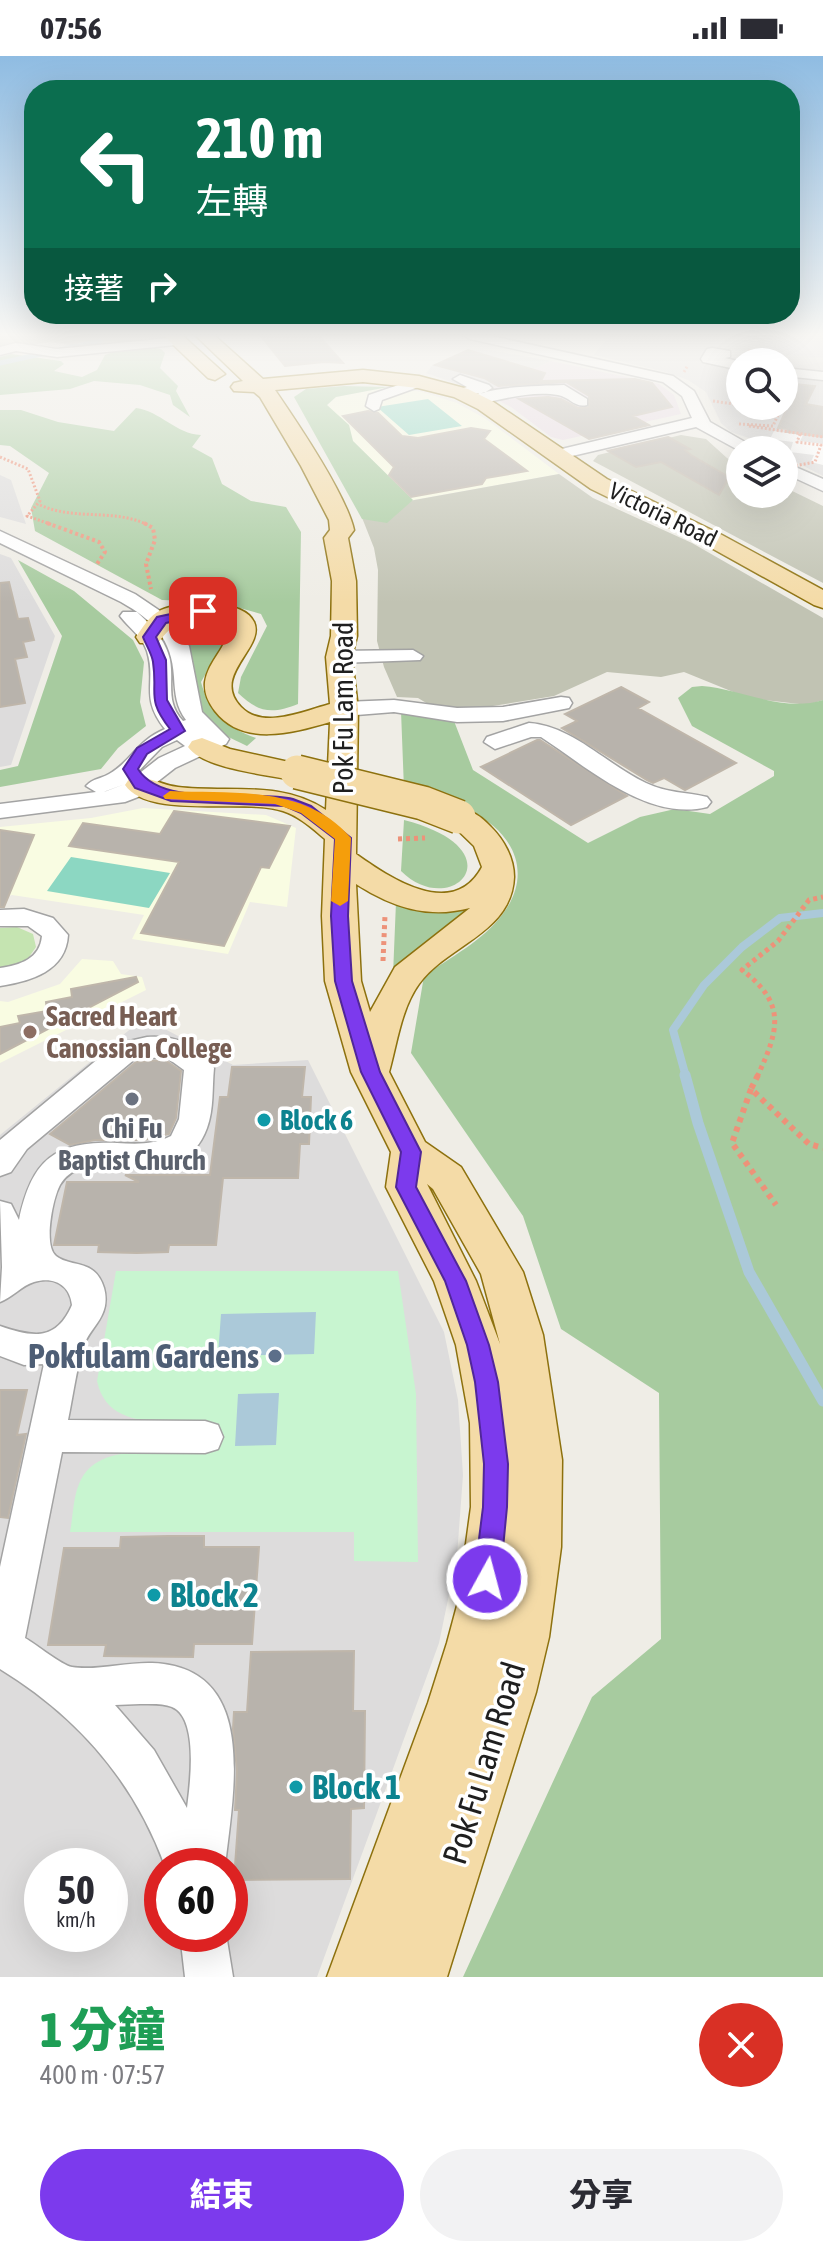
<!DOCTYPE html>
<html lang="zh-TW">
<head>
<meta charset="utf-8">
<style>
  body { margin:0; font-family:"Asap Condensed","Noto Sans TC",sans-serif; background:#f2f2f3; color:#2b2b33; height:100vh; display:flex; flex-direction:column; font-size:30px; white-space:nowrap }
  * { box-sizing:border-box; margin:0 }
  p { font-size:26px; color:#7c7c81 }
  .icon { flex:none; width:44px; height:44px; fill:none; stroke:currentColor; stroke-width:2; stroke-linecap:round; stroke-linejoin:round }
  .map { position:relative; height:1921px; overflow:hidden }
  .panel { display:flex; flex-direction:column; background:#fff; flex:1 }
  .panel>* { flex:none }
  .guide { position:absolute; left:24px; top:24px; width:776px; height:244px; border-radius:32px; box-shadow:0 8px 32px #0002; background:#0b6e4f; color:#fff; overflow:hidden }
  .fabs { position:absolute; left:726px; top:292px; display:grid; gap:16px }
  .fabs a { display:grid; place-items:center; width:72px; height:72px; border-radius:50%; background:#fff; box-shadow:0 8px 32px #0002; font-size:40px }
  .speed { position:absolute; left:24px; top:1792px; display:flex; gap:16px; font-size:40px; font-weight:700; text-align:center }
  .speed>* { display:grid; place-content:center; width:104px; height:104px; border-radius:50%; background:#fff; box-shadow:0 8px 32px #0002; line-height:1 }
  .speed small { font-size:20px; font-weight:400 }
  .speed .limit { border:12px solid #d22; background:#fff; color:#111 }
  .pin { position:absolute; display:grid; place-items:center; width:68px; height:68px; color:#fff; margin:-34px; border-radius:16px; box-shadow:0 4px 12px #0006 }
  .me { position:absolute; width:88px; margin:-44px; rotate:7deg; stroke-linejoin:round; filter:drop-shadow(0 0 6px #0008) }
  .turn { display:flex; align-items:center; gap:28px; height:168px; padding:0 40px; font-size:36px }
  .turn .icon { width:104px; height:104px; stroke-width:2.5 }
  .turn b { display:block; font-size:56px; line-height:68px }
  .then { display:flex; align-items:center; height:76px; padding:0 40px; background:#0003; gap:16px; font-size:30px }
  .round { display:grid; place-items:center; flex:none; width:84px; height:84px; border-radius:42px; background:#f2f2f3 }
  .headline { display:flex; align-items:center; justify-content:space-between; height:136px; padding:0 40px }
  h1 { font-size:48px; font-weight:800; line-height:60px; color:#1e9e55 }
  .action { display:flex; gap:16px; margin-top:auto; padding:16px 40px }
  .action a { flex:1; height:92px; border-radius:48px; background:#7c3aed; color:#fff; font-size:32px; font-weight:800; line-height:92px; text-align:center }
  .action a+a { background:#f2f2f3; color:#2b2b33 }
  .status { display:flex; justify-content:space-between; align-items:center; height:56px; padding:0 40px; background:#fff; direction:ltr }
  .status svg { height:22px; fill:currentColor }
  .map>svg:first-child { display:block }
  .residential { fill:#dddcdc; fill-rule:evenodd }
  .industrial { fill:#e7d9e3 }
  .education { fill:#f9fce2 }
  .construction { fill:#c1c3b3 }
  .grass { fill:#c5e4b1 }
  .forest { fill:#a7cb9f }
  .park { fill:#c8f5d0 }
  .pitch { fill:#8cd7c2 }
  .parking { fill:#e3e3e3 }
  .plaza { fill:#dcdbe5 }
  .water { fill:#abc9d9 }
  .pier { fill:#fff }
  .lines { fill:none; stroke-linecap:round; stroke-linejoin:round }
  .stream-far2 { stroke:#abc9d9; stroke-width:5 }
  .stream-far1 { stroke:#abc9d9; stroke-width:8 }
  .stream { stroke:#abc9d9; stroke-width:11 }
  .building { fill:#b8b3ac; stroke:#bfb6aa; stroke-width:2 }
  .minor-casing { stroke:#a3a3a3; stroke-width:3 }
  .major-casing { stroke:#8d710e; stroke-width:3 }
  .path-far3 { stroke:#ed9279; stroke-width:3; stroke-dasharray:2 2; stroke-linecap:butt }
  .path-far2 { stroke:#ed9279; stroke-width:4; stroke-dasharray:3 3; stroke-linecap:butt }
  .path-far1 { stroke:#ed9279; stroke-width:5; stroke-dasharray:4 4; stroke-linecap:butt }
  .path { stroke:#ed9279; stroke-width:6; stroke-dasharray:5 5; stroke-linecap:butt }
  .minor { fill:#fff; fill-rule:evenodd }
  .major { fill:#f4dba7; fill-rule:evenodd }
  .major-bridge-casing { stroke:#8d710e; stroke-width:36; stroke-linecap:butt }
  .path-bridge { stroke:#ed9279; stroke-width:3; stroke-dasharray:2 2; stroke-linecap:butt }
  .major-bridge { stroke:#f4dba7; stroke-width:33 }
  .route { fill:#7c3aed; stroke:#51269a; stroke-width:2 }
  .slow { fill:#f59e0b }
  .education-dot { fill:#8d6e63; stroke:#fff; stroke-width:3 }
  .worship-dot { fill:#6b7280; stroke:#fff; stroke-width:3 }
  .culture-dot { fill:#0f9aa8; stroke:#fff; stroke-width:3 }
  .service-dot { fill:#5c6f8a; stroke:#fff; stroke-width:3 }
  .labels { text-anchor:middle; stroke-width:7; stroke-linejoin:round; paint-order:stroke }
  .far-street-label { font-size:24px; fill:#1f1f1f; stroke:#fff }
  .street-label { font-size:28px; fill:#1f1f1f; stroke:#fff }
  .education-label { font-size:28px; font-weight:bold; fill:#785e54; stroke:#fff; text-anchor:start }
  .culture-label { font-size:28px; font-weight:bold; fill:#0d838f; stroke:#fff; text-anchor:start }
  .worship-label { font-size:28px; font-weight:bold; fill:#5b616d; stroke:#fff }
  .near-service-label { font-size:34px; font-weight:bold; fill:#4e5e75; stroke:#fff; text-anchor:end }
  .near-culture-label { font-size:34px; font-weight:bold; fill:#0d838f; stroke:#fff; text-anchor:start }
  .near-street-label { font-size:34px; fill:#1f1f1f; stroke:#fff }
</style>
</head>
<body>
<div class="status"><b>07:56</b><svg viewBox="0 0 49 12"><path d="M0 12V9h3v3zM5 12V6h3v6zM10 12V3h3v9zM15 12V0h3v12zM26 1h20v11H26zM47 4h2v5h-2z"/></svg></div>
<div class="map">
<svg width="823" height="1921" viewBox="0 0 823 1921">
  <rect width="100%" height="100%" fill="#efede6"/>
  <path class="residential" d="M609,279H823V420L788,402L784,394L731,376L721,367L706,336L688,324L666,316L594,299ZM740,306H784V350H740Z
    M474,293L495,295L551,305L483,337L426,317L432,310Z
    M0,419L11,424L26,468L0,461Z
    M0,498L11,502L55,580L11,709L0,711Z
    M144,962L233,1009L308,1004L444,1276L458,1344L463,1419L457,1500L439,1587L317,1921H0V1079ZM42,1810H110V1878H42ZM162,1810H230V1878H162Z"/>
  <path class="industrial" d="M551,305L659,328L674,339L681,358L563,384L551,381L511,351L483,337Z"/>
  <path class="education" d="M388,331L422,336L457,347L486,363L559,418L413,444L353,385L349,369L327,350L335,341Z
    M143,752L266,759L296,772L287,851L250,846L228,898L132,883L144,859L12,839L0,843V771L91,762Z
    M82,903L113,905L121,918L142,921L146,934L0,1007V945L8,946L60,928Z"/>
  <path class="construction" d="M0,279H163L168,282L86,291L51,286L0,293Z
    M681,379L706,383L727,402L740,408V438H784V431L823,450V527L593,405L598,399Z
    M559,418L593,442L692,487L823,562V644L808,649L748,642L684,616L661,621L607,616L554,640L468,654L433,651L418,642L397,641L384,611L377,585L378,514L374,492L359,454Z"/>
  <path class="grass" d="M17,871L33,878L36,891L27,904L0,913V872Z"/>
  <path class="forest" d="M149,291L161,293L165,297L160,312L178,330L176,335L190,361L173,349L170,339L140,329L94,325L70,333L0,339V301L11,298L61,305L64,308L54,315L82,321L97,314L105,299L120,293Z
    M344,330L388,331L336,341L327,349L349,369L353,385L413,444L387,467L362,463L294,341L306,333Z
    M136,352C160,355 176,378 201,379L192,391L212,402L222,428L251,445L286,451L301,476L298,648C271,659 258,656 238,637L241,621L267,570L261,558L218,546L162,544L35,475L31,452L49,417L10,390L0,389V354H21L58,366L114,375Z
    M18,504L74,535L133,584L144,606L140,646L146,670L118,692L101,713L0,731V714L18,710L62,580Z
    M190,562L223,566L231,573L201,626C209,657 226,671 256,682L247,690C233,683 213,675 204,663C179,628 208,595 170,566Z
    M702,630C742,633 783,657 823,644V1921H463L592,1641L661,1583L659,1337L561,1273L523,1160L411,997L424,920C449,902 484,884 502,859C534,818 514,775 469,755C449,746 425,741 404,733L401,655L454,665L473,714L588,787L640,761L675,753L710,758L774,720V715L692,670L678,642L692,631Z
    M404,764C520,794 451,865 401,815Z
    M482,844L393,919L396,846C427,858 451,854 482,844Z"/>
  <path class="park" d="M116,1215H398L416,1338L418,1506L354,1505V1476H70C73,1461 73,1442 79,1428C97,1382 167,1400 204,1397L207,1364C166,1364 108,1376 97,1325Z"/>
  <path class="pitch" d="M428,343L462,370L409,379L377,351Z
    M71,801L170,817L149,852L47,835Z"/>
  <path class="parking" d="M727,293L823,302V306L795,310L784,309V306L722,302Z"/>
  <path class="plaza" d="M769,279H823V302L750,294L761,292Z"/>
  <path class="water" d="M316,1256L314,1298L218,1300L221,1258Z
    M279,1337L276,1389L235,1390L238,1338Z"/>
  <path class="pier" d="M774,375L803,379L800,385L823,388V409L811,406L814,399L790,396L793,386L770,383Z"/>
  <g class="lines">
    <path class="stream-far2" d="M0,307L100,285"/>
    <path class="stream-far1" d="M686,1021L673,974L704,929L742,891L780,862L823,857"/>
    <path class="stream" d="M685,1019L698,1067L749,1216L823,1345"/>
  </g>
  <path class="building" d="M260,279H318L343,307L324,306L285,310Z
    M468,294L545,317L541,325L635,323L652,327L672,351L633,360L649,369L589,383L519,343L548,341L561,343L578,352L589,351V340L566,326L498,330L484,322L435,309Z
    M784,327L815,330L806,348L823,351V381L787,376L788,373L778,372L787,352H784Z
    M368,355L378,357L402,380L418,382L471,372L490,375L484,383L527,415L486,422L482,428L411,441L389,419L394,411L343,360Z
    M668,381L690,393L685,394L691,399L729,421L719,439L661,406L636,411L608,395Z
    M9,526L18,563L28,562L34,584L23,586L27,601L15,603L25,647L0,651V527Z
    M621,631L649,646L638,652L736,707L685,734L664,722L653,727L647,724L562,672L577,665L565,658Z
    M537,684H540L627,740L571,769L481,711Z
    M174,755L290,770L269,812L261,811L224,890L141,877L179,806L69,790L83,767L160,778Z
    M0,774L34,779L4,851H0Z
    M136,921L138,926L0,998V971L20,967L18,960L47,955L46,946L72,941L71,933Z
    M165,1004L181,1015L176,1062L169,1078L144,1084H95L70,1089L50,1078L136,1006Z
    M232,1011H305L302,1041H311L309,1088H300L298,1122H223L216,1189H169L168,1196L137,1197L98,1196L99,1189H54L67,1126H139L125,1119H210L220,1041H228Z
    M0,1334H27L17,1379L26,1378L8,1462L0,1461Z
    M168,1480H204V1491H259L252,1588H194L193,1601L104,1600L106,1589H48L64,1492H120L121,1481Z
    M354,1595L353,1655H365L364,1752L351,1753L350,1823L234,1824L239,1754H235L237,1715L233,1673L234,1656H247L251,1596Z"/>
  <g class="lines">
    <defs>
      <path id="minor" d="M463,279H487L673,320L694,335L710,366L759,394L740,395L696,371L555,404L549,402L547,399L549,396L692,362L682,340L663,326L470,283Z
        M180,281L185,282V288L57,301L16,295L0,299V291L16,287L57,293Z
        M712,292L730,295V301L725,302L742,306L740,314L703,306L701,303L707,293Z
        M784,312L823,316V324L784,320Z
        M460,319L489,329L492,332L484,337L460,339V333L467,331L453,323Z
        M419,322L424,323V329L382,344L379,353L374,355L366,350L369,339Z
        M564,329L587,343V349C574,352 570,341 558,339C532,334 500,344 474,349L466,344C484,330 540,330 564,329Z
        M784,406L823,423V435L784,417Z
        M0,475L135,538L169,561L189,590L202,656L229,683L226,688L175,712L138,741L125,746L0,762V748L96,736L86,730C93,722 101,723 109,718C132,705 135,686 165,673C139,640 157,627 147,595C142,580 129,572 120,560L123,556H137C151,569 166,584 170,604C174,627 165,646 183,665L186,664C176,651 175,637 174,621C172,583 153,564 121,546L0,487ZM177,684L185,690L159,702L127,727L162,691ZM125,728L104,736L106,735Z
        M413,594L423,600L420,604L339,607L329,601L339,595Z
        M561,641L569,642L572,647L569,652L503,665L457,666L394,656L344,660L333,653L344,646L394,644L457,652L503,651Z
        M529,667C573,670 607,709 646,727C667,737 686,736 707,741L711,746L707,751C648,766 587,711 541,681H531L495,693L484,686L487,681Z
        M24,853L53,862L68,879C66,915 31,925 0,930V912C20,909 40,903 42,880L28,870H0V854Z
        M147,981C174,979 199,988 214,1012C212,1032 214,1053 207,1072C181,1145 88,1081 60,1129C53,1142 43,1189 56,1200C71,1212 95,1202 104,1232C112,1261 88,1272 83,1292C76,1315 73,1340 68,1364L205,1365L218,1369L223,1381L218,1393L205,1397L62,1396L25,1582C36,1588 61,1609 72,1611C95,1615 127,1606 152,1607C260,1611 233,1737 225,1810H165C134,1725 77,1660 0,1613V1511L44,1308L24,1309L0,1300V1270C32,1281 56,1286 72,1249C70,1229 54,1220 34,1226C21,1230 13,1241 0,1246L2,1211L0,1145L11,1148L19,1164C32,1104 54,1085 117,1087C136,1088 154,1089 171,1080L179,1063L184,1014L166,1001L135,1003L27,1093L11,1116L0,1120V1084L116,988ZM140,1648C150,1648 163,1647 172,1651C199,1662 190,1728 187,1752L154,1694L115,1649Z
        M180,1878H226L233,1921H185Z"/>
      <path id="major" d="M163,279H182L225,318L215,324L208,322Z
        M195,279H214L263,323L363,314L419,320L468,333L492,345L607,423L722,479L823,534V552L814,549L706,489L591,433L478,353L454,341L418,332L363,326L275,334C297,366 346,438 354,474L348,482L356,525L357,580L352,601L358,653L356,798C390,822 453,865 482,811L474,790L444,761L448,754C466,750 479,758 491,771C504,784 514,802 514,821C512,877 447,889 419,928C401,953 397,988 389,1016L425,1086L461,1111L523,1216L543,1279L562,1404L561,1491L549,1581L536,1636L447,1921H327L428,1647L447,1587L458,1546L471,1451L470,1367L456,1289L434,1225L386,1131L391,1096L351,1016L325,925L322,860L325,783C313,773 299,760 283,755C246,742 149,764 125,729L129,723C147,718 160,729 178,731C229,737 281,724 326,754L330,666C292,677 243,691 215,655C208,646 204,637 205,626C208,605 228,591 229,570C200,553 177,561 158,587H140L136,581C143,571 149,560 161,554C180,545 244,542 254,566C266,592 210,619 241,651C263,674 304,655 330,648L326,601L331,580L332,525L324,482L330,474L329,464L301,410L260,341L254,336L234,335L231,331L234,327L243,325ZM356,828C392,851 427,863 470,852L395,911L370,956L361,925ZM427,1128L433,1133L481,1218L500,1288L476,1225Z
        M202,682L230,693L307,710L312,716L307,722L297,725C271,719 203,713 188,691L192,685Z"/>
    </defs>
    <use href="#minor" class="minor-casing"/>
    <use href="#major" class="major-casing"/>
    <path class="path-far3" d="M748,295L770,296
      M713,345L740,349
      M751,350L780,354
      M739,368L773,370L781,352
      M749,370L823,381
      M800,378L797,386L821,389L815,406
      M0,401L28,413L40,445L27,460L53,469
      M40,449C75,465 114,452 148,469"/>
    <path class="path-far2" d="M47,467L99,486L105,496L97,508
      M144,467L153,472L155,484L146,508L151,533"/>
    <path class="path-far1" d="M398,783L425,782
      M383,905L385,859
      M757,1021C779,974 787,948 742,914L778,885L809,844L823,841"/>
    <path class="path" d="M758,1019L751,1033L809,1088L823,1092
      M751,1033L732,1087L776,1149"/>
    <use href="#minor" class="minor"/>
    <use href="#major" class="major"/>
    <defs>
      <path id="major-bridge" d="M297,716L423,747L459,761"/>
    </defs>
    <use href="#major-bridge" class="major-bridge-casing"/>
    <path class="path-bridge" d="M684,316L688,309
      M784,412L815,406"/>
    <use href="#major-bridge" class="major-bridge"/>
  </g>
  <linearGradient id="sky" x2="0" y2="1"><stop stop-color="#8fbce2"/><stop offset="0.51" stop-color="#f8f7f4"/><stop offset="1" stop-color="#f8f7f4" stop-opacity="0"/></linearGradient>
  <rect width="823" height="547" fill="url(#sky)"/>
  <path class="route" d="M203,551L208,552V558L166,567L156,581L166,604L167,644L185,675L147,698L138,713C163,753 250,733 293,743L311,750L351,782L348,860L352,925L380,1016L421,1096L416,1131L466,1225L489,1289L498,1326L508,1408L507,1451L500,1523L496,1531L487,1535L478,1531L474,1523L483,1451L484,1408L475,1326L467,1289L445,1225L396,1131L401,1096L361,1016L335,925L331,860L335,783L301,757L285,750L171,745L135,732L123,713L137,692L170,673C146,642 158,639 153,606C152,598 146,589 143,581L157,561Z"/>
  <path class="slow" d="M170,735C234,738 305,729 351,782L348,845L340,850L331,845L335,783L301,757L275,748L165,743L163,740Z"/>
  <circle class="education-dot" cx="30" cy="976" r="8"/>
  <circle class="worship-dot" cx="132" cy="1043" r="8"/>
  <g class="culture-dot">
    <circle cx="264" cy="1064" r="8"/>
    <circle cx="154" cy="1539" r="8"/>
    <circle cx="296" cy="1731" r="8"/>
  </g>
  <circle class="service-dot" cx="275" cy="1300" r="8"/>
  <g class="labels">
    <g class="far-street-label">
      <text transform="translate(663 459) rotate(26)" y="8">Victoria Road</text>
    </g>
    <g class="street-label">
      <text transform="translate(343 652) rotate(-90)" y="10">Pok Fu Lam Road</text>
    </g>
    <g class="education-label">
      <text x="46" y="970">Sacred Heart<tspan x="46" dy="32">Canossian College</tspan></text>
    </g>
    <g class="culture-label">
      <text x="280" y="1074">Block 6</text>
    </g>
    <g class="worship-label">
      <text x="132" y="1082">Chi Fu<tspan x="132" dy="32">Baptist Church</tspan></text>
    </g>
    <g class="near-service-label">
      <text x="259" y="1312">Pokfulam Gardens</text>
    </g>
    <g class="near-culture-label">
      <text x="170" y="1551">Block 2</text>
      <text x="312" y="1743">Block 1</text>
    </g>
    <g class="near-street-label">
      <text transform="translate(484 1707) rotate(-73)" y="12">Pok Fu Lam Road</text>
    </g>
  </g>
</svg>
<div class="fabs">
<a><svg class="icon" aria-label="search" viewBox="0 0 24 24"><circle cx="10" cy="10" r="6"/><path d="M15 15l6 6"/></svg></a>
<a><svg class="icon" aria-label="layers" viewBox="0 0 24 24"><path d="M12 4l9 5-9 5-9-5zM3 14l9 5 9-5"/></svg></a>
</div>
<div class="speed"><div>50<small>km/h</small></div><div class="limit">60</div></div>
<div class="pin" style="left:203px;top:555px;background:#d93025"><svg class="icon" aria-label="arrive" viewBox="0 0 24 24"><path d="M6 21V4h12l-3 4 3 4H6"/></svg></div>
<svg class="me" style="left:487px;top:1523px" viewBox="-20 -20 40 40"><circle r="17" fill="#7c3aed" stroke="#fff" stroke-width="3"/><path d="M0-11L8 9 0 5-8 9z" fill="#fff"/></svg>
<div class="guide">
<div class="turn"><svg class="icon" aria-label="left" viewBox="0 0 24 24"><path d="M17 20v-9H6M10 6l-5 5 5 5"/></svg><div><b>210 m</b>左轉</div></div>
<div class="then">接著<svg class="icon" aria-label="right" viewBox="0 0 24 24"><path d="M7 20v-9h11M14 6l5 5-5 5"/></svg></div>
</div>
</div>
<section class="panel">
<div class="headline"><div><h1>1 分鐘</h1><p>400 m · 07:57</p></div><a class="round" style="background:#d93025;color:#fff"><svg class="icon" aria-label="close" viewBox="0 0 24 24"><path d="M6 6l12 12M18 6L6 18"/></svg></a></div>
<div class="action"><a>結束</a><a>分享</a></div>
</section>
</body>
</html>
